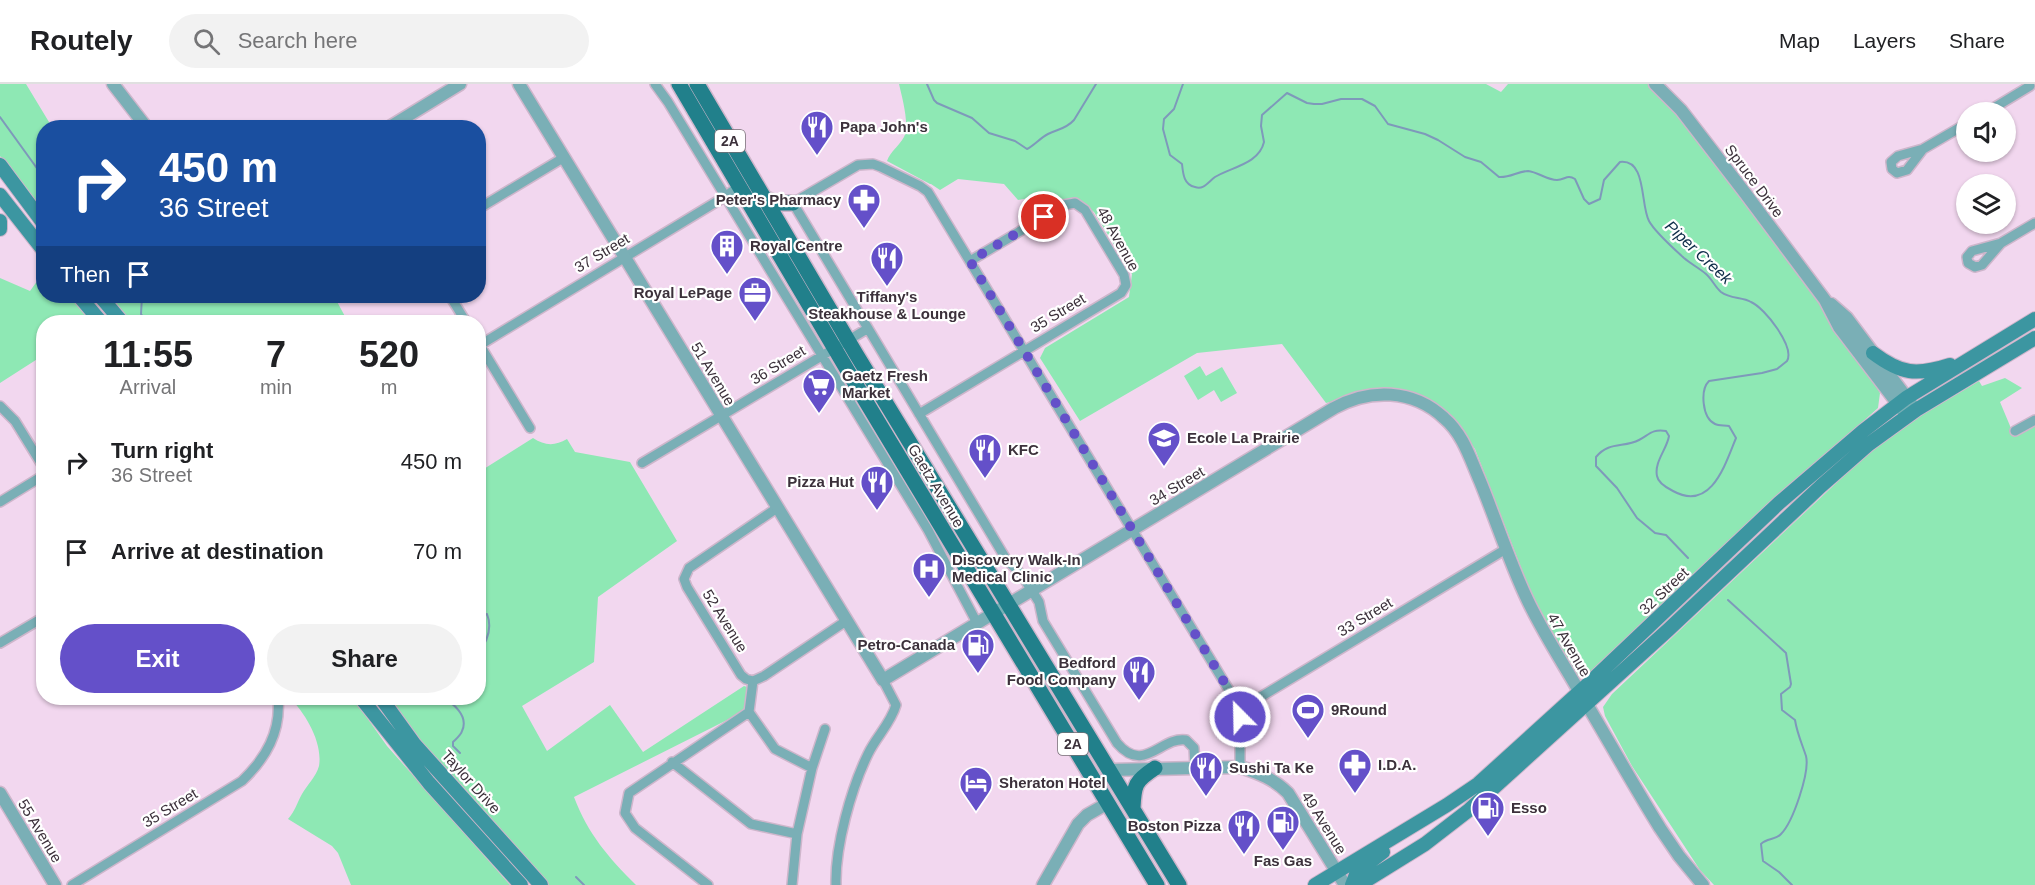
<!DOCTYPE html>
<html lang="en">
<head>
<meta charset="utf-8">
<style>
  body { margin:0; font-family:Arial,sans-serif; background:#f2f2f2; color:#202124; height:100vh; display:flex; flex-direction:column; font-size:22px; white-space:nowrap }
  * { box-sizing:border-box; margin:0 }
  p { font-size:20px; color:#757577 }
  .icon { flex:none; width:33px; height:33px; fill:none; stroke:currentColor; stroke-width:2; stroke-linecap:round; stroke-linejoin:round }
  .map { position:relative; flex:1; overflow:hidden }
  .details { position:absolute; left:36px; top:231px; width:450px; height:390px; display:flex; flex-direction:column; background:#fff; border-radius:24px; box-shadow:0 2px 4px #0004 }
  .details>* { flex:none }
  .banner { position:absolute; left:36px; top:36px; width:450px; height:183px; border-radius:24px; box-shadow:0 2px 4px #0004; background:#1a4fa0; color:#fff; overflow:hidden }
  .fabs { position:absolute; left:1956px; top:18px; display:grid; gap:12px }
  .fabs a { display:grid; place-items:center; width:60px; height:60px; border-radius:50%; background:#fff; box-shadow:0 2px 4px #0004; font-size:30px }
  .pin { position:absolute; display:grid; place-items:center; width:51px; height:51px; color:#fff; margin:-26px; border:3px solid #fff; border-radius:50%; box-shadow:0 2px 6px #0007 }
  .me { position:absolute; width:66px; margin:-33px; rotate:337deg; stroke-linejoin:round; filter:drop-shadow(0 0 4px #0008) }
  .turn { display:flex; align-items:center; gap:21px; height:126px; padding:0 24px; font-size:27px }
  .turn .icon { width:78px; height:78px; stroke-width:2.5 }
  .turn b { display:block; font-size:42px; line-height:51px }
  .then { display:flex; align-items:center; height:57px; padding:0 24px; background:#0003; gap:12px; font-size:22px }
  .eta { display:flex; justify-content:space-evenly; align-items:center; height:102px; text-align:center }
  .eta b { font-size:36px; font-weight:700; line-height:42px }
  .action { display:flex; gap:12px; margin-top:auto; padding:12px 24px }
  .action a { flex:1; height:69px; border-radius:36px; background:#6450c9; color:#fff; font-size:24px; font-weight:700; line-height:69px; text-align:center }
  .action a+a { background:#f2f2f2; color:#202124 }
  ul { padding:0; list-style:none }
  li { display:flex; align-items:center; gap:18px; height:90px; padding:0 24px }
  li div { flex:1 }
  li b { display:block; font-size:22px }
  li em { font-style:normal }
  header { display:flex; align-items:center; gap:36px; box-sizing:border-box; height:84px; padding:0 30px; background:#fff; border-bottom:2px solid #e0e0e0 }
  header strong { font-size:28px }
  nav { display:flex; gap:33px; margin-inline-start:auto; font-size:21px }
  .search { width:420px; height:54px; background:#f2f2f2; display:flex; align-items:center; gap:15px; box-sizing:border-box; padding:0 21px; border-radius:33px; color:#757577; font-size:22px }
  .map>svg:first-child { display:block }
  .green { fill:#8ee8b4 }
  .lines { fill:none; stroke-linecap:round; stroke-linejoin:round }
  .stream { stroke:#7e99ba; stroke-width:2 }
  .minor-casing { stroke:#ceb6cb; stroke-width:12 }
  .tertiary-casing { stroke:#ceb6cb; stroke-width:15 }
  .secondary-casing { stroke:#ceb6cb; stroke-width:16 }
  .primary-casing { stroke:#ceb6cb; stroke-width:18 }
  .minor { stroke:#7aafb6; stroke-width:9 }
  .tertiary { stroke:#7aafb6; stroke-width:12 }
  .secondary { stroke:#3c96a1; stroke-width:14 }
  .primary { stroke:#21808b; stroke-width:15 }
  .route { stroke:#6450c9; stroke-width:10; stroke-dasharray:0 18 }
  .labels { text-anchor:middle; stroke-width:4.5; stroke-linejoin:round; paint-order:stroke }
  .shield { fill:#fff; stroke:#766f76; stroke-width:1.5 }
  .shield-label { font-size:14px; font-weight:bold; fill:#3c313b }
  .poi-label { font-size:15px; font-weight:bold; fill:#3c313b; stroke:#fff; text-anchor:start }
  .street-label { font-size:15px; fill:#3c313b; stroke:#fff }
  .water-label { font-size:16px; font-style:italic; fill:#0d2c48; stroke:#fff }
</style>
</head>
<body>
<header>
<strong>Routely</strong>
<div class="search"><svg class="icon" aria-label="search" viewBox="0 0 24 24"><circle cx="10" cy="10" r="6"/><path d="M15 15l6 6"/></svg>Search here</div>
<nav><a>Map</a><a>Layers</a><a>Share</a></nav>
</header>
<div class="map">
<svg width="2035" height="801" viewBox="0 0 2035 801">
  <rect width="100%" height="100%" fill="#f2d7ef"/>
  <path class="green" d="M0,0H26L52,43L44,44L43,130L0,72Z
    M899,0H1486L1501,8L1508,0H1655L1839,243L1880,309L1878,324L1777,414L1588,592L1581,594L1574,589L1532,512L1475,365L1457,340L1434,318L1413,309L1392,304L1326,319L1282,260L1197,269L1080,337L1040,274L1045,264L1129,213L1132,190L1094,128L1079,116H1065L1047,111L1018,116L1004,100L958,95L940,106L931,100H930L887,77C890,68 899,62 904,53C910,42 902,13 899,0Z
    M43,189L44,212H73L94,238H44L43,280L39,274L0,299V194L30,207Z
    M108,212H334L348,238H129Z
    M1200,282L1206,292L1222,283L1237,309L1221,318L1214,306L1198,316L1184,292Z
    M2005,294L2022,304L2000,318L2013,349L2035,336V801H1714L1700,786L1632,682L1605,632L1603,623L1612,610L1865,372L1922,331L1979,297L1982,302Z
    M533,354C545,362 555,362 567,355L575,368L630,378L677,457L598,513L594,578L522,622L547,667L610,621L643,668L744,602L747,603V626L574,713C588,750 608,773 636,801H548C493,739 435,680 386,614H478L479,388Z
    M290,614H353L387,662L510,801H351L338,769L332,762L288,735C295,727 297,719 302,710C307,701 316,693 319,682C323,658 305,629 290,614Z"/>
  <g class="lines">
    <path class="stream" d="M927,0L934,16L937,19L972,34L989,49L1015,57L1027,65C1035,61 1040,54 1048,50C1058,45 1066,45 1074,36L1096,0
      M1183,0L1174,25L1164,35L1163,45L1170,71L1182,80C1183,90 1184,101 1195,103C1204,106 1208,98 1215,93C1231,83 1259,80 1264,58L1261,42L1262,31L1287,9L1307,19L1314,20H1322L1341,15H1362L1375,22L1388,40L1425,50L1438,56L1465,73L1481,78L1499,93C1510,94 1518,87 1528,87C1538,88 1547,96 1557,96C1565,96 1567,90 1575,95L1584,115L1589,120L1600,115L1604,96L1620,78C1647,75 1640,120 1649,137C1655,148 1674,165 1684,174C1691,180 1699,184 1706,190C1712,195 1715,203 1721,208C1730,215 1742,213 1751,218C1765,224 1795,263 1787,277L1777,285L1762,289L1709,297C1700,306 1702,334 1715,340C1719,342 1725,341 1729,342L1736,354C1725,381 1711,428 1673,407C1667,404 1658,399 1657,392C1654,378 1667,365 1669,352L1666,347C1652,345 1650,350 1639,356C1624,364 1609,357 1596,373V382L1617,404L1637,434L1655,449L1666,451L1688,474
      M0,33L44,94
      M142,212L141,230L146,238
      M1728,516L1786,569L1791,600L1790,603L1781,610L1782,626L1795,636C1797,649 1802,660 1806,672C1810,688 1793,738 1781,750C1776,756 1767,754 1761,760L1763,777L1779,788L1792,801
      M478,534L487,530C493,545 487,558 478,570
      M414,614L424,619L435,614
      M441,614C453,618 469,632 462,647C461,651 456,655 453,658V662L460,669
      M576,793L584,801"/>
    <defs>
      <path id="minor" d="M655,0L668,18L928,446L977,539
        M1987,28L2030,2
        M1923,65L1907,86L1897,89L1892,85L1891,78L1898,72L1923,65L1966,40
        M478,125L563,74
        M2001,159L1972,167L1967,173L1968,179L1975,183L1982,181L2001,159L2035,139
        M450,212L466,238
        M478,258L530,344
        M480,261L726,112L739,102
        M0,322L15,337L44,384
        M919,330L1121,209L1126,201L1124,191L1085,126L1075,119L1064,121L970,177
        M2015,347L2035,336
        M642,379L867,245
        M0,418L44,391
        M0,559L44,533
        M753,597L746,595L741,591L687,503L684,495L689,484L777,424
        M753,597L749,628L775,665L812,684
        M753,597L764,592L846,537
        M1239,626L1506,465
        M672,678L751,740L797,750
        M1195,683L1194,664L1186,656C1161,652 1144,691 1117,659L1043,537L1039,518L1022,491L1006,475L793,119L858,81L873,80L881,83L920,102L928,108L1235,616L1240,633V683
        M72,801L242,697C266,674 281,648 278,614
        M708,801L635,744L625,729L629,709L749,628
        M792,801L797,750L812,684L825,645
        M836,801C835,762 851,705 868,670C876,653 891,639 896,621L883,596"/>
      <path id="tertiary" d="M113,0L147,44
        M519,0L883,596L1334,324C1370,304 1413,305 1444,334C1463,350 1470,374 1480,397C1496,436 1509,477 1527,515C1542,547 1561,576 1579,607C1606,652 1632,699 1660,744L1679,772L1703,801
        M1655,0L1681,26L1745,109L1825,216L1839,243L1907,332
        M388,44L460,0
        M1831,220L1847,234L1916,326
        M1110,686L1240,683C1259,689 1274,695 1288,709L1345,801
        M0,709L55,801
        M1043,801L1078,740L1087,731L1108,719"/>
      <path id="secondary" d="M0,81L44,140
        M0,111L44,167
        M0,137V145
        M79,212L101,238
        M100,212L122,238
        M1873,269C1901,290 1916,292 1950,281
        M361,614L429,699L521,801
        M381,614L415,661L541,801
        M1315,801L1447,721L1478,700L1586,602L1779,419L1863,347L1906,314L2035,235
        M1352,801L1357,788L1383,768
        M1359,801L1425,760L1469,726L1668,546L1821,402L1869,360L1916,326L2035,254"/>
      <path id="primary" d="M679,0L865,316L1157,801
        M697,0L856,270L1179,801
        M763,114L776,119H793
        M1133,724C1134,701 1135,697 1155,684"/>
    </defs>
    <use href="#minor" class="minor-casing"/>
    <use href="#tertiary" class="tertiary-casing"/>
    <use href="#secondary" class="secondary-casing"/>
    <use href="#primary" class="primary-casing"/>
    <use href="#minor" class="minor"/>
    <use href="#tertiary" class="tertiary"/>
    <use href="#secondary" class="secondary"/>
    <use href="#primary" class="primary"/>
  </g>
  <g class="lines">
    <path class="route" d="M1044,133L970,177L1235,616L1240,633"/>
  </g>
  <defs>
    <symbol id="restaurant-pin" viewBox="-11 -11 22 30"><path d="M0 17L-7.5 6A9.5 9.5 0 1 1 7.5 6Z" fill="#6450c9" stroke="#fff"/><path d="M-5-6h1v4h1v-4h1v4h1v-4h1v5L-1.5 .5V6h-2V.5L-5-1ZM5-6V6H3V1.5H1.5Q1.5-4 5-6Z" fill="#fff"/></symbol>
    <symbol id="pharmacy-pin" viewBox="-11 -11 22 30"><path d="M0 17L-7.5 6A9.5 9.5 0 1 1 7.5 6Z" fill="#6450c9" stroke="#fff"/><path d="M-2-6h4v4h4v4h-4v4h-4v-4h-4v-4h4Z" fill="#fff"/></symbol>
    <symbol id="building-pin" viewBox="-11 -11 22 30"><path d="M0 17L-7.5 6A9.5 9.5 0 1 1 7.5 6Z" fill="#6450c9" stroke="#fff"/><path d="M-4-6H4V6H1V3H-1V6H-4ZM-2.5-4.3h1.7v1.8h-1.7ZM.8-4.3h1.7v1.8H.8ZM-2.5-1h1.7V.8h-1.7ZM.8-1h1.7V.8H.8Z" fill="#fff"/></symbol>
    <symbol id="office-pin" viewBox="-11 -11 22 30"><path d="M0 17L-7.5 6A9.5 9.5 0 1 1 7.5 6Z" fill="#6450c9" stroke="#fff"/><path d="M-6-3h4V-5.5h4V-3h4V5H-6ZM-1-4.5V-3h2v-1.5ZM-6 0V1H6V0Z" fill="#fff"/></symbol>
    <symbol id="supermarket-pin" viewBox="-11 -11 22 30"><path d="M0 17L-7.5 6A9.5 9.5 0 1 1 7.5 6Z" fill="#6450c9" stroke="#fff"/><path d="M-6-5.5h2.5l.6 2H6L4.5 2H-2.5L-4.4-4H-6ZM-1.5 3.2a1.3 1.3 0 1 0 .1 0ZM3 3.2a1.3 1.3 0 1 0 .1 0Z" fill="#fff"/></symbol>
    <symbol id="school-pin" viewBox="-11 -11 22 30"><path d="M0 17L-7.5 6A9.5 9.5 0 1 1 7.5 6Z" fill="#6450c9" stroke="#fff"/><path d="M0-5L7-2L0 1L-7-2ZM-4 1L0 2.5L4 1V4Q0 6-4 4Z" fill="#fff"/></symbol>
    <symbol id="hospital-pin" viewBox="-11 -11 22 30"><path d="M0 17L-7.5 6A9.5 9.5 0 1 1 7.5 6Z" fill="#6450c9" stroke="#fff"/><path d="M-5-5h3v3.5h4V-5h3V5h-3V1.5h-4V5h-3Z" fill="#fff"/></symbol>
    <symbol id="fuel-pin" viewBox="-11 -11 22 30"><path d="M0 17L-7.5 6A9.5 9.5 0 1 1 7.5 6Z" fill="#6450c9" stroke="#fff"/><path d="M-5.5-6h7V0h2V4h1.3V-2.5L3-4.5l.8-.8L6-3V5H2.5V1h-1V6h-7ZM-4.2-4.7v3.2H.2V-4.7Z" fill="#fff"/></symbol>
    <symbol id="stadium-pin" viewBox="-11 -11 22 30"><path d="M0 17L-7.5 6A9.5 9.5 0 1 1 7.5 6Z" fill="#6450c9" stroke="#fff"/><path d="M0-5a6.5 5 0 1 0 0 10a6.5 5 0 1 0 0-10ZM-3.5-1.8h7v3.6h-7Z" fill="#fff"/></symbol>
    <symbol id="hotel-pin" viewBox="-11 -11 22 30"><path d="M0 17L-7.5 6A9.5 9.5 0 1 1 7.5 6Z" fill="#6450c9" stroke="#fff"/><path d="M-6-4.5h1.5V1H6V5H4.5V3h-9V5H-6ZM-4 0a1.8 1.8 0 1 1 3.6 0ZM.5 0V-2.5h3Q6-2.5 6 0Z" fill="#fff"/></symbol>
  </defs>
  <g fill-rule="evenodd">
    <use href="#restaurant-pin" x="798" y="24" width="38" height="52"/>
    <use href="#pharmacy-pin" x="845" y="97" width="38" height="52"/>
    <use href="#building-pin" x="708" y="143" width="38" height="52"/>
    <use href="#restaurant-pin" x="868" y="155" width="38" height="52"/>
    <use href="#office-pin" x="736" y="190" width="38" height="52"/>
    <use href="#supermarket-pin" x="800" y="282" width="38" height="52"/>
    <use href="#school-pin" x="1145" y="335" width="38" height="52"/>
    <use href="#restaurant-pin" x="966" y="347" width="38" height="52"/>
    <use href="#restaurant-pin" x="858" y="379" width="38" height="52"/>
    <use href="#hospital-pin" x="910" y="466" width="38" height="52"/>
    <use href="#fuel-pin" x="959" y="542" width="38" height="52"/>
    <use href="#restaurant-pin" x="1120" y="569" width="38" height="52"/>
    <use href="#stadium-pin" x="1289" y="607" width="38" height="52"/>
    <use href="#pharmacy-pin" x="1336" y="662" width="38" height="52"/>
    <use href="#restaurant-pin" x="1187" y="665" width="38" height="52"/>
    <use href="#hotel-pin" x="957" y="680" width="38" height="52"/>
    <use href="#fuel-pin" x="1469" y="705" width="38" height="52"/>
    <use href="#fuel-pin" x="1264" y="719" width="38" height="52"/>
    <use href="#restaurant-pin" x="1225" y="723" width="38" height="52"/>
  </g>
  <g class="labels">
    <g class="shield">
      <rect x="715" y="46" width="30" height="22" rx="4.5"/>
      <rect x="1058" y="649" width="30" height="22" rx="4.5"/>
    </g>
    <g class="shield-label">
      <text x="730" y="62">2A</text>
      <text x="1073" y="665">2A</text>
    </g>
    <g class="poi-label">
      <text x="840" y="48">Papa John's</text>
      <text x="841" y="121" text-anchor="end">Peter's Pharmacy</text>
      <text x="750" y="167">Royal Centre</text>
      <text x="732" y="214" text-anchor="end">Royal LePage</text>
      <text x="887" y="218" text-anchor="middle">Tiffany's<tspan x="887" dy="17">Steakhouse &amp; Lounge</tspan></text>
      <text x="842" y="297">Gaetz Fresh<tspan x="842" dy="17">Market</tspan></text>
      <text x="1187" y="359">Ecole La Prairie</text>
      <text x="1008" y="371">KFC</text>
      <text x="854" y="403" text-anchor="end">Pizza Hut</text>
      <text x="952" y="481">Discovery Walk-In<tspan x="952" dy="17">Medical Clinic</tspan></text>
      <text x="955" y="566" text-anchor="end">Petro-Canada</text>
      <text x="1116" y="584" text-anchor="end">Bedford<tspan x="1116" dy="17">Food Company</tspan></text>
      <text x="1331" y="631">9Round</text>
      <text x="1378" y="686">I.D.A.</text>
      <text x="1229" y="689">Sushi Ta Ke</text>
      <text x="999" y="704">Sheraton Hotel</text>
      <text x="1511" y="729">Esso</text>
      <text x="1221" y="747" text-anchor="end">Boston Pizza</text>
      <text x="1283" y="782" text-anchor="middle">Fas Gas</text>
    </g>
    <g class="street-label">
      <text transform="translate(1754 97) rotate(53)" y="5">Spruce Drive</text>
      <text transform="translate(1118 155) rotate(61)" y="5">48 Avenue</text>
      <text transform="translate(602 169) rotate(-31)" y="5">37 Street</text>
      <text transform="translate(1058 229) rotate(-31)" y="5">35 Street</text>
      <text transform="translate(778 281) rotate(-31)" y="5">36 Street</text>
      <text transform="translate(713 290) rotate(59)" y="5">51 Avenue</text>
      <text transform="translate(936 402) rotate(59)" y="5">Gaetz Avenue</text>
      <text transform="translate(1177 402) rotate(-31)" y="5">34 Street</text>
      <text transform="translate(1664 507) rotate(-43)" y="5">32 Street</text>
      <text transform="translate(1365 533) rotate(-31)" y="5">33 Street</text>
      <text transform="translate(725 537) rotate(58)" y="5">52 Avenue</text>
      <text transform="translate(1569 561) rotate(60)" y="5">47 Avenue</text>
      <text transform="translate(471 698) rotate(48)" y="5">Taylor Drive</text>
      <text transform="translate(170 724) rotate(-31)" y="5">35 Street</text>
      <text transform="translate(1324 739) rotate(58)" y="5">49 Avenue</text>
      <text transform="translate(40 747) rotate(59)" y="5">55 Avenue</text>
    </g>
    <g class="water-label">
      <text transform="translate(1699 168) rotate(43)" y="6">Piper Creek</text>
    </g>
  </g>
</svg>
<div class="fabs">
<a><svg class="icon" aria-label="sound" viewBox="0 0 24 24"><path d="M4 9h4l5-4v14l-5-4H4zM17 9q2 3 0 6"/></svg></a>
<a><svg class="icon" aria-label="layers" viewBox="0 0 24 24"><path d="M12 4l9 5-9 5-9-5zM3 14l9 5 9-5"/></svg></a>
</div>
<div class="pin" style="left:1044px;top:133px;background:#d93025"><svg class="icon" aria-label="arrive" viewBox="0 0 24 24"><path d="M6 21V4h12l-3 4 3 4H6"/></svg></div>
<svg class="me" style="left:1240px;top:633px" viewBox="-20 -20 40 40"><circle r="17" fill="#6450c9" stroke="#fff" stroke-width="3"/><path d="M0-11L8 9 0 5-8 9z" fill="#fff"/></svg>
<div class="banner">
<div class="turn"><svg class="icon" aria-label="right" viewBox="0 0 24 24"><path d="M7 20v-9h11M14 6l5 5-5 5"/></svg><div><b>450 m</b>36 Street</div></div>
<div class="then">Then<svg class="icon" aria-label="arrive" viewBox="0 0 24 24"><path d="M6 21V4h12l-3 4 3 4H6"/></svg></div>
</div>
<section class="details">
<div class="eta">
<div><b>11:55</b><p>Arrival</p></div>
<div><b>7</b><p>min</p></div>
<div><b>520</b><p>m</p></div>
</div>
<ul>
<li><svg class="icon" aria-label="right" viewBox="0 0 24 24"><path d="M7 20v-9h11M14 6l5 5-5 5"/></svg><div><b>Turn right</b><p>36 Street</p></div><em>450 m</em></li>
<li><svg class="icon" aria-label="arrive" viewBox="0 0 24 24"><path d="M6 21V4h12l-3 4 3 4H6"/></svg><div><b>Arrive at destination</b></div><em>70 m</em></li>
</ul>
<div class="action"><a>Exit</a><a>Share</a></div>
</section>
</div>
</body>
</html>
